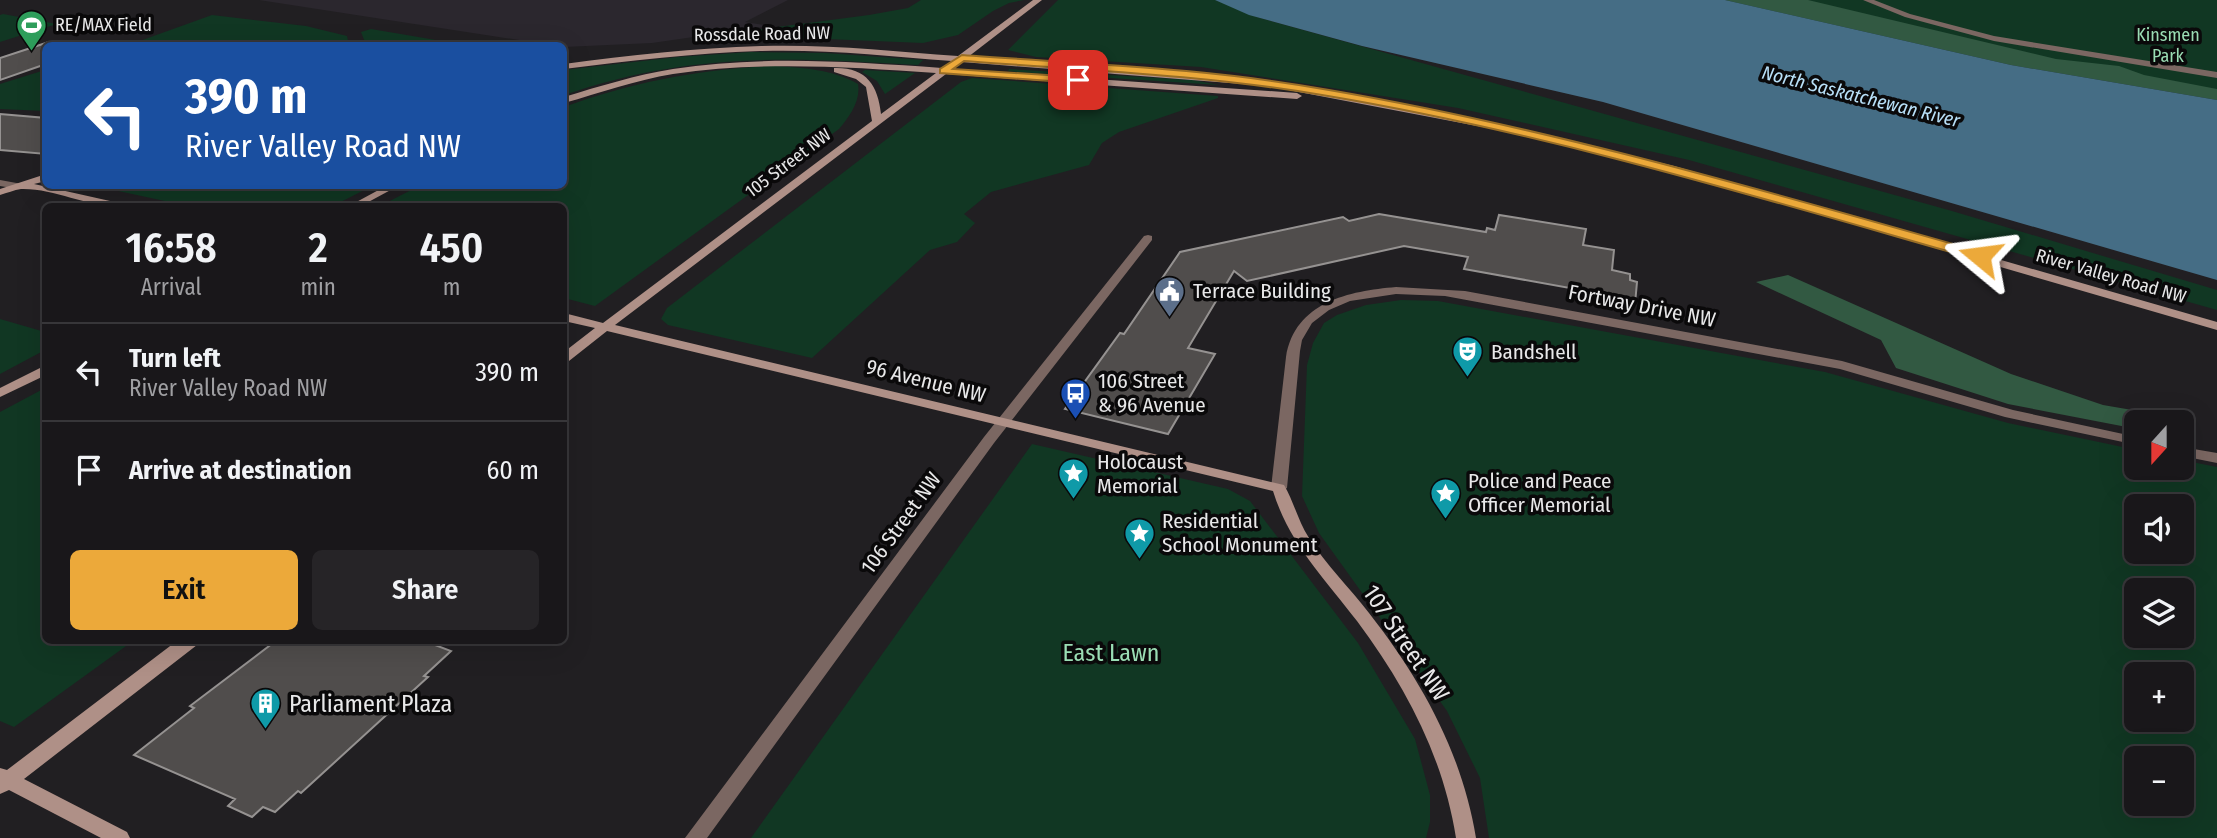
<!DOCTYPE html>
<html lang="en">
<head>
<meta charset="utf-8">
<style>
  body { margin:0; font-family:"Fira Sans Condensed",sans-serif; background:#262427; color:#f1f3f6; height:100vh; display:flex; flex-direction:column; font-size:26px; white-space:nowrap }
  * { box-sizing:border-box; margin:0 }
  p { font-size:23px; color:#9f9fa2 }
  .icon { flex:none; width:38px; height:38px; fill:none; stroke:currentColor; stroke-width:2; stroke-linecap:round; stroke-linejoin:round }
  .map { position:relative; flex:1; overflow:hidden }
  .details { position:absolute; left:42px; top:203px; width:525px; height:441px; display:flex; flex-direction:column; background:#19171a; border-radius:10px; box-shadow:0 7px 28px #0002,0 0 0 2px #373639 }
  .details>* { flex:none }
  .hud { position:absolute; left:42px; top:42px; width:525px; height:147px; border-radius:10px; box-shadow:0 7px 28px #0002,0 0 0 2px #373639; background:#1a4fa0; color:#fff; overflow:hidden }
  .needle { width:46px; rotate:201deg }
  .tools { position:absolute; left:2124px; top:410px; display:grid; gap:14px }
  .tools a { display:grid; place-items:center; width:70px; height:70px; border-radius:10px; background:#19171a; box-shadow:0 7px 28px #0002,0 0 0 2px #373639; font-size:35px }
  .pin { position:absolute; display:grid; place-items:center; width:60px; height:60px; color:#fff; margin:-30px; border-radius:14px; box-shadow:0 4px 10px #0006 }
  .me { position:absolute; width:77px; margin:-38px; rotate:286deg; stroke-linejoin:round; filter:drop-shadow(0 0 5px #0008) }
  .turn { display:flex; align-items:center; gap:24px; height:147px; padding:0 28px; font-size:32px }
  .turn .icon { width:91px; height:91px; stroke-width:2.5 }
  .turn b { display:block; font-size:49px; line-height:60px }
  .eta { display:flex; justify-content:space-evenly; align-items:center; height:119px; text-align:center }
  .eta b { font-size:42px; font-weight:600; line-height:49px }
  .action { display:flex; gap:14px; margin-top:auto; padding:14px 28px }
  .action a { flex:1; height:80px; border-radius:10px; background:#eca93a; color:#111; font-size:28px; font-weight:600; line-height:80px; text-align:center }
  .action a+a { background:#262427; color:#f1f3f6 }
  ul { padding:0; list-style:none }
  li { display:flex; align-items:center; gap:21px; height:98px; padding:0 28px; border-top:2px solid #373639 }
  li div { flex:1 }
  li b { display:block; font-size:26px }
  li em { font-style:normal }
  .map>svg:first-child { display:block }
  .built { fill:#2b272e }
  .green { fill:#113723; fill-rule:evenodd }
  .forest { fill:#325942 }
  .water { fill:#456d85 }
  .building { fill:#504d4c; stroke:#959291; stroke-width:2 }
  .lines { fill:none; stroke-linecap:round; stroke-linejoin:round }
  .street { fill:#7b6762; fill-rule:evenodd }
  .secondary { fill:#af9087; fill-rule:evenodd }
  .route { fill:#eca93a; stroke:#996e26; stroke-width:2 }
  .labels { text-anchor:middle; stroke-width:7; stroke-linejoin:round; paint-order:stroke }
  .far-poi-label { font-size:18px; fill:#e8e8e9; stroke:#0a090a; text-anchor:start }
  .far-street-label { font-size:18px; fill:#e8e8e9; stroke:#0a090a }
  .far-park-label { font-size:18px; fill:#9addb4; stroke:#0a090a }
  .far-water-label { font-size:19px; font-style:italic; fill:#b9e1f9; stroke:#0a090a }
  .poi-label { font-size:21px; fill:#e8e8e9; stroke:#0a090a; text-anchor:start }
  .street-label { font-size:21px; fill:#e8e8e9; stroke:#0a090a }
  .near-street-label { font-size:24px; fill:#e8e8e9; stroke:#0a090a }
  .near-park-label { font-size:24px; fill:#9addb4; stroke:#0a090a }
  .near-poi-label { font-size:24px; fill:#e8e8e9; stroke:#0a090a; text-anchor:start }
</style>
</head>
<body>
<div class="map">
<svg width="2217" height="838" viewBox="0 0 2217 838">
  <rect width="100%" height="100%" fill="#211f22"/>
  <path class="built" d="M259,0H788L745,22L770,26L652,43L564,47Z"/>
  <path class="green" d="M921,0H1024L1009,3L993,11L958,35L923,43L826,39H731L723,34L869,15L908,8Z
    M1058,0H1216L1257,17L1952,211L2217,290V310L1689,160L1458,108L1201,67L1036,57L1008,50Z
    M1724,0H2217V100L2011,65Z
    M3,14L57,24L0,42V15Z
    M212,15L306,26L347,36L349,45H117L137,42Z
    M371,29L436,40H472L488,45H366L361,32Z
    M751,52L825,53L923,60L918,65C787,57 690,52 564,95V70L678,57Z
    M774,66C803,68 832,69 858,84C861,101 849,117 839,129L595,306L564,298V206H380L419,186H564V107C632,82 701,69 774,66Z
    M1009,69L1193,80L1219,85L1017,72L1008,71Z
    M45,70V111L0,109V84Z
    M865,70L915,73L885,94L877,81L862,72Z
    M972,78L1218,96V98L1119,132L1102,143L1089,165L991,192L964,214L975,223L957,242L930,250L812,358L668,325L661,319L667,308L961,82Z
    M95,186H372L333,206H188Z
    M1401,300L1438,301L1825,372L2008,423L2137,450V467H2182V460L2217,467V838H1489L1480,778L1447,711L1319,533L1302,496L1307,365L1313,343L1324,323L1337,315L1366,305ZM2137,506H2182V551H2137ZM2137,590H2182V635H2137ZM2137,674H2182V719H2137ZM2137,758H2182V803H2137Z
    M0,319L45,332V350L0,374Z
    M45,388L46,640L133,641L14,727L0,721V412Z
    M1032,444L1228,489L1250,501L1358,643L1415,739L1430,795V822L1426,838H751Z"/>
  <path class="forest" d="M1725,0H1808L2056,59L2119,66L2144,75L2217,89V100L2011,65Z
    M1788,275L2011,374L2103,405L2167,416L2169,422H2137V429L2008,404L1896,368L1881,340L1756,282Z"/>
  <path class="water" d="M1215,0H1725L2011,65L2217,100V280L1603,102L1362,46L1249,15Z"/>
  <path class="building" d="M46,43V64L0,80V58Z
    M0,114L46,118V154L0,150Z
    M1379,214L1486,232L1487,228L1495,230L1499,215L1586,229L1583,245L1614,250L1612,270L1630,274V280L1637,282L1635,304L1609,299V295L1464,269L1468,257L1404,246L1247,281L1234,271L1188,348L1215,354L1168,434L1065,409L1120,333L1124,334L1180,252L1343,217L1349,221Z
    M277,640H422L451,651L424,676L428,677L301,793L298,791L275,812L263,807L252,817L228,806L235,799L134,755L194,708L190,706Z"/>
  <g class="lines">
    <path class="street" d="M1863,0H1874L1910,14L1994,36L2217,72V78L1994,41L1905,17Z
      M0,180L22,184L23,186L18,189L0,186Z
      M1148,235L1152,236V240L994,443L707,838H685L984,437L1144,236Z
      M1396,287L1465,291L1842,361L2013,410L2137,437V445L2005,417L1840,369L1445,296L1396,294L1350,301L1329,310L1312,323L1302,340L1300,351L1287,488L1279,493L1274,491L1271,488L1286,357C1295,302 1349,291 1396,287Z
      M2182,447L2217,453V463L2182,456Z"/>
    <path class="secondary" d="M1033,0H1042L968,57L1268,80L1493,123L1674,166L2217,322V330L1667,170L1493,129L1268,86L962,62L952,69L1297,93L1302,96L1297,99L946,74L615,325L1284,485C1294,502 1298,521 1309,538C1326,565 1350,588 1369,613C1422,681 1462,753 1476,838H1456C1443,756 1406,687 1357,621C1324,578 1289,543 1273,491L607,331L569,361L564,362V352L595,328L564,321V313L603,323L872,121L866,87L856,79L834,72V68C866,67 878,85 881,114L936,73C848,67 760,61 673,74C636,80 600,93 564,103V97C600,86 636,75 673,69C762,55 852,62 942,68L952,61C889,56 824,49 760,51C695,53 629,61 564,69V64C629,55 695,48 761,46C826,44 893,51 958,56Z
      M46,174V181L34,184L119,203L124,206C90,209 56,188 21,189C14,190 7,193 0,195V189Z
      M386,186H398L361,206H349Z
      M46,365V375L0,397V388Z
      M178,640H199L197,645L24,779L127,832L130,838H101L9,790L0,794V768L7,770Z"/>
  </g>
  <path class="route" d="M962,55C1084,64 1208,68 1329,90C1551,128 1768,192 1985,253L1986,256L1985,259H1975C1761,198 1547,133 1328,96C1207,75 1085,70 964,61L953,69L1078,77L1083,80L1078,83L940,73V69Z"/>
  <defs>
    <symbol id="stadium-pin" viewBox="-11 -11 22 30"><path d="M0 17L-7.5 6A9.5 9.5 0 1 1 7.5 6Z" fill="#2e9e5b" stroke="#0a090a"/><path d="M0-5a6.5 5 0 1 0 0 10a6.5 5 0 1 0 0-10ZM-3.5-1.8h7v3.6h-7Z" fill="#fff"/></symbol>
    <symbol id="civic-pin" viewBox="-11 -11 22 30"><path d="M0 17L-7.5 6A9.5 9.5 0 1 1 7.5 6Z" fill="#5c6f8a" stroke="#0a090a"/><path d="M-.6-6.5H3V-4.5H.6V-3L4-1V1h2V6H-6V1h2V-1L-.6-3ZM-1.2 2.5V6h2.4V2.5Z" fill="#fff"/></symbol>
    <symbol id="theatre-pin" viewBox="-11 -11 22 30"><path d="M0 17L-7.5 6A9.5 9.5 0 1 1 7.5 6Z" fill="#0f9aa8" stroke="#0a090a"/><path d="M-5-5.5Q0-4 5-5.5V0Q5 5 0 6Q-5 5-5 0ZM-3.3-2.5H-1v1.5H-3.3ZM1-2.5H3.3v1.5H1ZM-2.8 1Q0 5.5 2.8 1Z" fill="#fff"/></symbol>
    <symbol id="bus-pin" viewBox="-11 -11 22 30"><path d="M0 17L-7.5 6A9.5 9.5 0 1 1 7.5 6Z" fill="#1a4fb4" stroke="#0a090a"/><path d="M-5-6H5V4H4V6H2V4H-2V6H-4V4H-5ZM-3.5-4V0h7V-4ZM-3.5 1.2v1.5H-2V1.2ZM2 1.2v1.5H3.5V1.2Z" fill="#fff"/></symbol>
    <symbol id="sight-pin" viewBox="-11 -11 22 30"><path d="M0 17L-7.5 6A9.5 9.5 0 1 1 7.5 6Z" fill="#0f9aa8" stroke="#0a090a"/><path d="M0-6L1.8-2.2L6-1.7L2.9 1.2L3.7 5.4L0 3.3L-3.7 5.4L-2.9 1.2L-6-1.7L-1.8-2.2Z" fill="#fff"/></symbol>
    <symbol id="building-pin" viewBox="-11 -11 22 30"><path d="M0 17L-7.5 6A9.5 9.5 0 1 1 7.5 6Z" fill="#0f9aa8" stroke="#0a090a"/><path d="M-4-6H4V6H1V3H-1V6H-4ZM-2.5-4.3h1.7v1.8h-1.7ZM.8-4.3h1.7v1.8H.8ZM-2.5-1h1.7V.8h-1.7ZM.8-1h1.7V.8H.8Z" fill="#fff"/></symbol>
  </defs>
  <g fill-rule="evenodd">
    <use href="#stadium-pin" x="14" y="8" width="35" height="47"/>
    <use href="#civic-pin" x="1152" y="274" width="35" height="47"/>
    <use href="#theatre-pin" x="1450" y="334" width="35" height="47"/>
    <use href="#bus-pin" x="1058" y="376" width="35" height="47"/>
    <use href="#sight-pin" x="1056" y="456" width="35" height="47"/>
    <use href="#sight-pin" x="1428" y="476" width="35" height="47"/>
    <use href="#sight-pin" x="1122" y="516" width="35" height="47"/>
    <use href="#building-pin" x="248" y="686" width="35" height="47"/>
  </g>
  <g class="labels">
    <g class="far-poi-label">
      <text x="55" y="31">RE/MAX Field</text>
    </g>
    <g class="far-street-label">
      <text transform="translate(762 34) rotate(-1)" y="6">Rossdale Road NW</text>
      <text transform="translate(788 163) rotate(-37)" y="6">105 Street NW</text>
      <text transform="translate(2111 276) rotate(16)" y="6">River Valley Road NW</text>
    </g>
    <g class="far-park-label">
      <text x="2168" y="41">Kinsmen<tspan x="2168" dy="21">Park</tspan></text>
    </g>
    <g class="far-water-label">
      <text transform="translate(1861 96) rotate(14)" y="7">North Saskatchewan River</text>
    </g>
    <g class="poi-label">
      <text x="1193" y="298">Terrace Building</text>
      <text x="1491" y="359">Bandshell</text>
      <text x="1098" y="388">106 Street<tspan x="1098" dy="24">&amp; 96 Avenue</tspan></text>
      <text x="1097" y="469">Holocaust<tspan x="1097" dy="24">Memorial</tspan></text>
      <text x="1468" y="488">Police and Peace<tspan x="1468" dy="24">Officer Memorial</tspan></text>
      <text x="1162" y="528">Residential<tspan x="1162" dy="24">School Monument</tspan></text>
    </g>
    <g class="street-label">
      <text transform="translate(1642 306) rotate(11)" y="7">Fortway Drive NW</text>
      <text transform="translate(926 381) rotate(14)" y="7">96 Avenue NW</text>
      <text transform="translate(901 523) rotate(-54)" y="7">106 Street NW</text>
    </g>
    <g class="near-street-label">
      <text transform="translate(1406 643) rotate(56)" y="8">107 Street NW</text>
    </g>
    <g class="near-park-label">
      <text x="1111" y="661">East Lawn</text>
    </g>
    <g class="near-poi-label">
      <text x="289" y="712">Parliament Plaza</text>
    </g>
  </g>
</svg>
<div class="tools">
<a><svg class="needle" viewBox="-14 -14 28 28"><path d="M0-13l5 13h-10z" fill="#e53935"/><path d="M0 13l5-13h-10z" fill="#9f9fa2"/></svg></a>
<a><svg class="icon" aria-label="sound" viewBox="0 0 24 24"><path d="M4 9h4l5-4v14l-5-4H4zM17 9q2 3 0 6"/></svg></a>
<a><svg class="icon" aria-label="layers" viewBox="0 0 24 24"><path d="M12 4l9 5-9 5-9-5zM3 14l9 5 9-5"/></svg></a>
<a>+</a>
<a>−</a>
</div>
<div class="pin" style="left:1078px;top:80px;background:#d93025"><svg class="icon" aria-label="arrive" viewBox="0 0 24 24"><path d="M6 21V4h12l-3 4 3 4H6"/></svg></div>
<svg class="me" style="left:1980px;top:256px" viewBox="-20 -20 40 40"><path d="M0-17L14 15 0 8-14 15z" fill="#eca93a" stroke="#fff" stroke-width="4"/></svg>
<div class="hud">
<div class="turn"><svg class="icon" aria-label="left" viewBox="0 0 24 24"><path d="M17 20v-9H6M10 6l-5 5 5 5"/></svg><div><b>390 m</b>River Valley Road NW</div></div>
</div>
<section class="details">
<div class="eta">
<div><b>16:58</b><p>Arrival</p></div>
<div><b>2</b><p>min</p></div>
<div><b>450</b><p>m</p></div>
</div>
<ul>
<li><svg class="icon" aria-label="left" viewBox="0 0 24 24"><path d="M17 20v-9H6M10 6l-5 5 5 5"/></svg><div><b>Turn left</b><p>River Valley Road NW</p></div><em>390 m</em></li>
<li><svg class="icon" aria-label="arrive" viewBox="0 0 24 24"><path d="M6 21V4h12l-3 4 3 4H6"/></svg><div><b>Arrive at destination</b></div><em>60 m</em></li>
</ul>
<div class="action"><a>Exit</a><a>Share</a></div>
</section>
</div>
</body>
</html>
